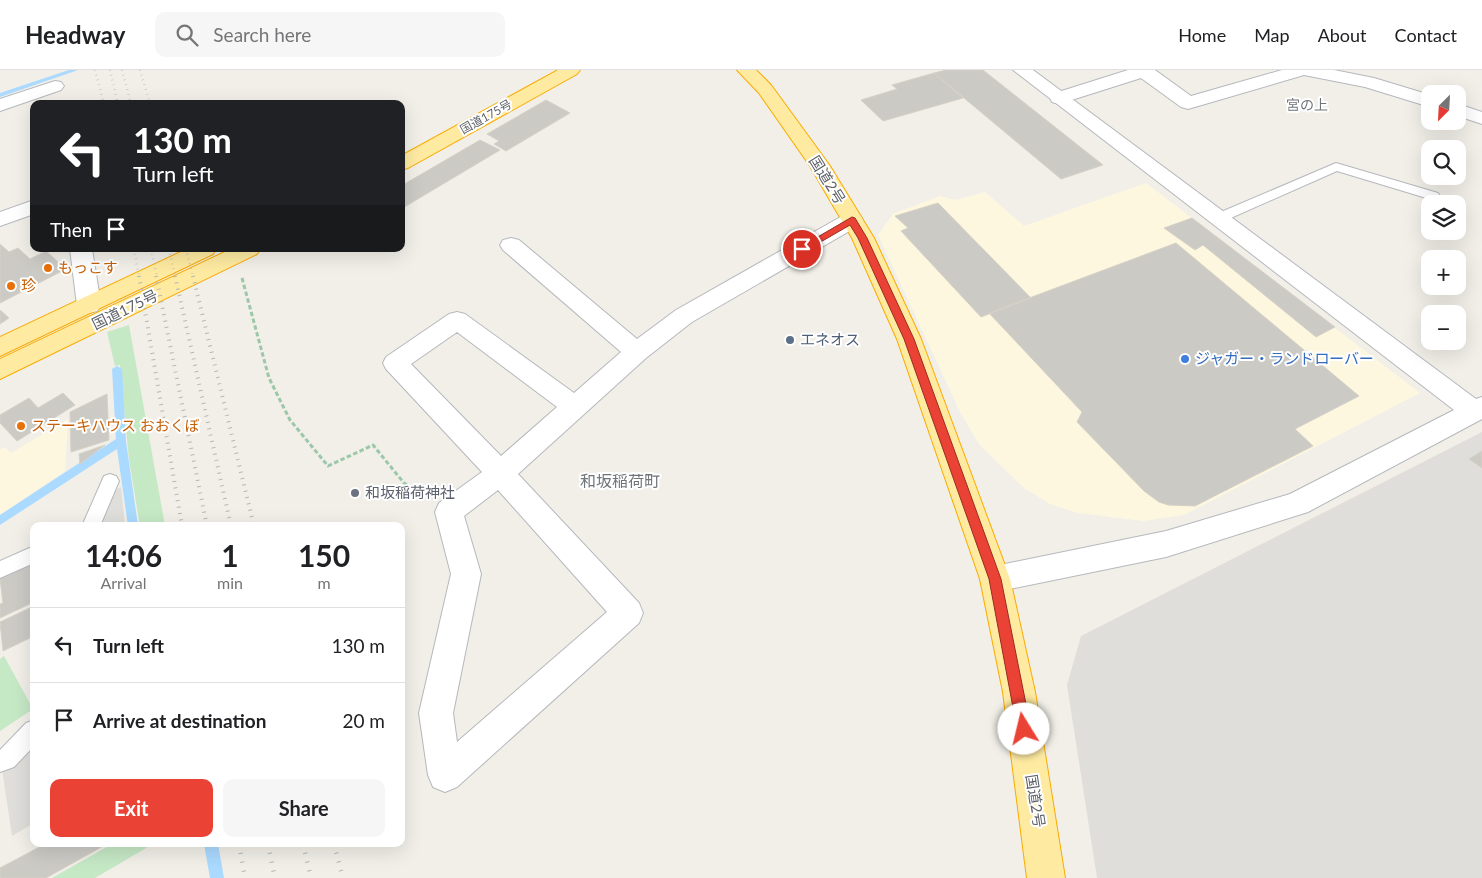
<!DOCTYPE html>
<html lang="en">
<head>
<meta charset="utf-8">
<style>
  body { margin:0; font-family:Lato,"Noto Sans JP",sans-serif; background:#f6f6f6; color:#202124; height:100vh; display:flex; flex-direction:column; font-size:19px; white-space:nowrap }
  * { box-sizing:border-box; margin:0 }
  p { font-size:16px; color:#757577 }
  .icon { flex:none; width:28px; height:28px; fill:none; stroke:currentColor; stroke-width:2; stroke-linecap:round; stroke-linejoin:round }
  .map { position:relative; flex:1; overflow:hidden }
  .drawer { position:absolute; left:30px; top:452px; width:375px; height:325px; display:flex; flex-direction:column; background:#fff; border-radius:10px; box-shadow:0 5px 20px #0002 }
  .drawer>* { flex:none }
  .guide { position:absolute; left:30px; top:30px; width:375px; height:152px; border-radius:10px; box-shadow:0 5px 20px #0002; background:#202124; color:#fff; overflow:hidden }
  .needle { width:32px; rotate:204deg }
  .controls { position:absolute; left:1421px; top:15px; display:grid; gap:10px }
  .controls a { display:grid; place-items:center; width:45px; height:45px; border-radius:10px; background:#fff; box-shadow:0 5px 20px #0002; font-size:25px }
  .pin { position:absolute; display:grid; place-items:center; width:42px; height:42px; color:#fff; margin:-21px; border:2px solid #fff; border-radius:50%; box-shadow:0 1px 5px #0007 }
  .me { position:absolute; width:55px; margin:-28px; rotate:351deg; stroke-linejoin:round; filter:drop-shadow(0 0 4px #0008) }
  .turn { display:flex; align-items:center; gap:18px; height:105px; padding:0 20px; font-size:22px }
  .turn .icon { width:65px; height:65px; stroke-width:2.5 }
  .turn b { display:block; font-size:35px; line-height:42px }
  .then { display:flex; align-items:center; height:48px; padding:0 20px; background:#0003; gap:10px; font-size:19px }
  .eta { display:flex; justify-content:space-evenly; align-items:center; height:85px; text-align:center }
  .eta b { font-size:30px; font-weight:700; line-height:35px }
  .cta { display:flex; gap:10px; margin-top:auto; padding:10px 20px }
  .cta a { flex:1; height:58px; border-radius:10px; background:#ea4335; color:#fff; font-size:20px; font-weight:700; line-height:58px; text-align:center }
  .cta a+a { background:#f6f6f6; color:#202124 }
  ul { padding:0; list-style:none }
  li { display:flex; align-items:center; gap:15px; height:75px; padding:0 20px; border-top:1px solid #e0e0e0 }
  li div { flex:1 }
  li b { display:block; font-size:19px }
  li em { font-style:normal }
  header { display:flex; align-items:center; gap:30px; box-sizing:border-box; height:70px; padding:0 25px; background:#fff; border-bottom:1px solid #e0e0e0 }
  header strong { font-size:24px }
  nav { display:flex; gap:28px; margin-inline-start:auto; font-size:18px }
  .search { width:350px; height:45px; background:#f6f6f6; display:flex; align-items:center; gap:12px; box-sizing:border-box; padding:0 18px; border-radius:10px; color:#757577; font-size:19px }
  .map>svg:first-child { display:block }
  .commercial { fill:#fef7e0 }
  .industrial { fill:#e0deda }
  .green { fill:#c5e8c5 }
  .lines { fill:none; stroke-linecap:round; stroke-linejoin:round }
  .stream { fill:#aadaff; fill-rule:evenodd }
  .building { fill:#cccac5; stroke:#d6d1c6 }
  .service-casing { stroke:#b5b8bc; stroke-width:2 }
  .minor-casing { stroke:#b5b8bc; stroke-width:2 }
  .tertiary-casing { stroke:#b5b8bc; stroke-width:2 }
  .trunk-casing { stroke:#f9ab00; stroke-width:2 }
  .path { stroke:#9cc7a9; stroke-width:3; stroke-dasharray:4.5 2.5; stroke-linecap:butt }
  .service { fill:#fff; fill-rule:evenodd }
  .minor { fill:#fff; fill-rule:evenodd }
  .tertiary { fill:#fff; fill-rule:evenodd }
  .trunk { fill:#feeaa1; fill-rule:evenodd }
  .rail-far2 { stroke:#b6b7b8; stroke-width:2.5; stroke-dasharray:0.5 4.5; stroke-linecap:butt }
  .rail-far1 { stroke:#b6b7b8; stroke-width:4; stroke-dasharray:1 5.5; stroke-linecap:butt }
  .rail { stroke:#b6b7b8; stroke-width:4.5; stroke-dasharray:1 8; stroke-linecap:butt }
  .route { fill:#ea4335; stroke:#982c22 }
  .food-dot { fill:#e8710a; stroke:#fff; stroke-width:2 }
  .service-dot { fill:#5c6f8a; stroke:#fff; stroke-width:2 }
  .shop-dot { fill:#3f7fe0; stroke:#fff; stroke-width:2 }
  .worship-dot { fill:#6b7280; stroke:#fff; stroke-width:2 }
  .labels { text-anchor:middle; stroke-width:4; stroke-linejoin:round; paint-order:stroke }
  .far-street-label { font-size:12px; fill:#5f6368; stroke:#fff }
  .far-neighbourhood-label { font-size:14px; fill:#70757a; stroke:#fff }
  .street-label { font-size:15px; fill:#5f6368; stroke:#fff }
  .food-label { font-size:15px; fill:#c56008; stroke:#fff; text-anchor:start }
  .service-label { font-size:15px; fill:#4e5e75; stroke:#fff; text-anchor:start }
  .shop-label { font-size:15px; fill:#366cbe; stroke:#fff; text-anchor:start }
  .worship-label { font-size:15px; fill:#5b616d; stroke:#fff; text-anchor:start }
  .neighbourhood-label { font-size:16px; fill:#70757a; stroke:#fff }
</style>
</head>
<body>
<header>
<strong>Headway</strong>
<div class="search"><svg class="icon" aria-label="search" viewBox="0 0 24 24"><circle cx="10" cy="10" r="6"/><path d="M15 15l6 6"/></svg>Search here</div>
<nav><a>Home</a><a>Map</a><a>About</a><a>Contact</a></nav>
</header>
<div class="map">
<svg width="1482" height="808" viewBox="0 0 1482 808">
  <rect width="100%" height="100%" fill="#f1efe8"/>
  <path class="commercial" d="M1146,113L1420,323L1184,445L1143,451L1078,443L1050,434L1024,418L979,374L960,342L878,165L893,144L940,126L955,130L985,122L1024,156Z
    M68,349L65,401L0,445V380L5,377L11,383Z"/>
  <path class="industrial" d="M1482,362V808H1097L1067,615L1081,566Z
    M121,417L125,456H98L112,422Z
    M34,673V753L12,766L2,699Z"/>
  <path class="green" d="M129,255L165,456H140L129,389L120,295L115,296L107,262Z
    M4,586L33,639L0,661V589Z
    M112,774H153L95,808H52Z"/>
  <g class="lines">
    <path class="stream" d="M69,0H78L0,27V23Z
      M117,296L122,299L126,371L138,456H128L117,379L0,455V445L116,369L112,299Z
      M204,774H218L224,808H210Z"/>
  </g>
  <path class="building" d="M946,0H983L1103,95L1061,109L934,3Z
    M934,3L963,28L883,51L861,30L897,19L892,15Z
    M546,30L570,43L506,81L494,74L499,71L487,64Z
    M480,70L500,80L401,139V116Z
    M938,133L1031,228L981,247L901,161L908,158L895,146Z
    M1192,148L1335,257L1316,267L1203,175L1195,180L1164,158Z
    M1176,173L1359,326L1295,359L1313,376L1195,436L1168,435L1159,432L1144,421L1077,352L1082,342L989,243Z
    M0,174L9,182L18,178L30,189L46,181L66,199L0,233Z
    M0,240L9,248L0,254Z
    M63,323L75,335L17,371L0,353V345L29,328L38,338Z
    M107,324L109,370L71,382L70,342Z
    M105,375L80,394L79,384Z
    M1482,381V398L1469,389Z
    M34,493V532L0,548V534L3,533L0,509Z
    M34,536V566L3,581L0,552Z
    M45,774H107L46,808H0V798Z"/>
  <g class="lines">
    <defs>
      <path id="service" d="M1336,93L1438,123L1440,126L1433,130L1337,101L1224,151H1214L1212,148L1214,145Z
        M110,404L116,406L119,411L100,456H82L104,406Z
        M34,476V493L0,508V491Z
        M34,650V676L14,697L0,702V680L26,653Z"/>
      <path id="minor" d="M1128,0H1155L1191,26L1282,0H1334L1374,8L1430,25V37L1365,17L1304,5L1188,39L1181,37L1141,8L1059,34L1052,32L1050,28L1052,24Z
        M55,11L61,12L64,16L61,20L0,41V29Z
        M1458,34L1482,42V54L1458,46Z
        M34,130V144L0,156V142Z
        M852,143L860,145L863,150L860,155L692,252L646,288L518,404L639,533L643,543L639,553L457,717L445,722L433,717L428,705L419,643L451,504L435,442L439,433L482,402L386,299L383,293L386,287L449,244L457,242L465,244L574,323L621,282L503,180L500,175L503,170L511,168L519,170L637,269L676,240L844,145ZM457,262L557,337L501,386L411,294ZM498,420L607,542L457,672L453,643L481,504L464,446Z
        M70,179H92L101,235L97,241L89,243L81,241L77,235Z"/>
      <path id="tertiary" d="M1013,0H1033L1476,329L1482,327V349L1308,442L1166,487L995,522L984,518L980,509L984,500L995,496L1166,461L1290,424L1454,340Z"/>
      <path id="trunk" d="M558,0H580L577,4L408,98L401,100V86Z
        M737,0H756L771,15L830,96L874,168L921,269L1010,509L1035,622L1065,808H1027L1003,622L980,509L897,269L852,168L810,96L759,23Z
        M187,179H216L213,184L0,286V267Z
        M231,179H260L257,184L0,309V289Z"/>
    </defs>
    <use href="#service" class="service-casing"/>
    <use href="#minor" class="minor-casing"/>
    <use href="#tertiary" class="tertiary-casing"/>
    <use href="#trunk" class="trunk-casing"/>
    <path class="path" d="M242,208L269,308L290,350L328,396L373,375L404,413L424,426"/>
    <use href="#service" class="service"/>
    <use href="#minor" class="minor"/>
    <use href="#tertiary" class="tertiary"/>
    <use href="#trunk" class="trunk"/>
    <path class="rail-far2" d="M95,0L104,34
      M110,0L118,34
      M122,0L131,34
      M140,0L150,34
      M134,179L139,207
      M151,179L157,207
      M169,179L175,207
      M186,179L193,207"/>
    <path class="rail-far1" d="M139,206L182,456
      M156,206L207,456
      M175,206L231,456
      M193,206L254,456"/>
    <path class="rail" d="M239,774L245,808
      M268,774L275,808
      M303,774L311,808
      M334,774L343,808"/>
  </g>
  <path class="route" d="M852,147L855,148L867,168L914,269L1001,509L1031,659L1029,664L1024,666L1019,664L1017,659L989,509L904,269L858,168L850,155L805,181L797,179Z"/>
  <g class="food-dot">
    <circle cx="48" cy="198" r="5"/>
    <circle cx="11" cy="216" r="5"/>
    <circle cx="21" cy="356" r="5"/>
  </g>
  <circle class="service-dot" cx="790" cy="270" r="5"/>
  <circle class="shop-dot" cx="1185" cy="289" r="5"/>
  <circle class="worship-dot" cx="355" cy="423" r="5"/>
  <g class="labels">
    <g class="far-street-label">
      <text transform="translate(486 47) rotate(-29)" y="4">国道175号</text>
    </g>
    <g class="far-neighbourhood-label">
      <text x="1307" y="40">宮の上</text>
    </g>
    <g class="street-label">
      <text transform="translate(827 110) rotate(58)" y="5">国道2号</text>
      <text transform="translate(125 240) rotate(-26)" y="5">国道175号</text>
      <text transform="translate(1035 731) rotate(81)" y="5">国道2号</text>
    </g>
    <g class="food-label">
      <text x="58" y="203">もっこす</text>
      <text x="21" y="221">珍</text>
      <text x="31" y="361">ステーキハウス おおくぼ</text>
    </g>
    <g class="service-label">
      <text x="800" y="275">エネオス</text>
    </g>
    <g class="shop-label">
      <text x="1195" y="294">ジャガー・ランドローバー</text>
    </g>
    <g class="worship-label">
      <text x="365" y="428">和坂稲荷神社</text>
    </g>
    <g class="neighbourhood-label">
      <text x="620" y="417">和坂稲荷町</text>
    </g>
  </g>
</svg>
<div class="controls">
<a><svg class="needle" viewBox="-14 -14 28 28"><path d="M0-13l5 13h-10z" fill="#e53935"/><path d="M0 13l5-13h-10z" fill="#757577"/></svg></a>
<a><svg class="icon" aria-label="search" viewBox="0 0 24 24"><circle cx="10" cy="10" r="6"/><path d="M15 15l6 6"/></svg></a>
<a><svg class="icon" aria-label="layers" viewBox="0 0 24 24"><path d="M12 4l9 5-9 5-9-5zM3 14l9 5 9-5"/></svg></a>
<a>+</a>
<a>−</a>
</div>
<div class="pin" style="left:802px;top:179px;background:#d93025"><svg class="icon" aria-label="arrive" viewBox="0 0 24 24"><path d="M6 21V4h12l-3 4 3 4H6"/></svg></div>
<svg class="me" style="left:1024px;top:659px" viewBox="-20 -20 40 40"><circle r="19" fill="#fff"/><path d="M0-13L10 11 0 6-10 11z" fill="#ea4335"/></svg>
<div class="guide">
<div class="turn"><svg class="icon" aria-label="left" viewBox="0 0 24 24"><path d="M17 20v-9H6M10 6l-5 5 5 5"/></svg><div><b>130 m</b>Turn left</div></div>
<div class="then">Then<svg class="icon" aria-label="arrive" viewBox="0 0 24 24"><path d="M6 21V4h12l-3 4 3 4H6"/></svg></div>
</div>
<section class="drawer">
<div class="eta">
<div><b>14:06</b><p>Arrival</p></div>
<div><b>1</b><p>min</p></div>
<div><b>150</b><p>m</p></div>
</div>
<ul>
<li><svg class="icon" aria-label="left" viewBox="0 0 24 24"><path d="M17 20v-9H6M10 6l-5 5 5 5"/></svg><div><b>Turn left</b></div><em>130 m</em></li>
<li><svg class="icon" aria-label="arrive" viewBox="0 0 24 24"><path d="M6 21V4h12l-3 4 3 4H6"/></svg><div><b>Arrive at destination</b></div><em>20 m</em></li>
</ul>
<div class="cta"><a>Exit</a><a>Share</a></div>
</section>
</div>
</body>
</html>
